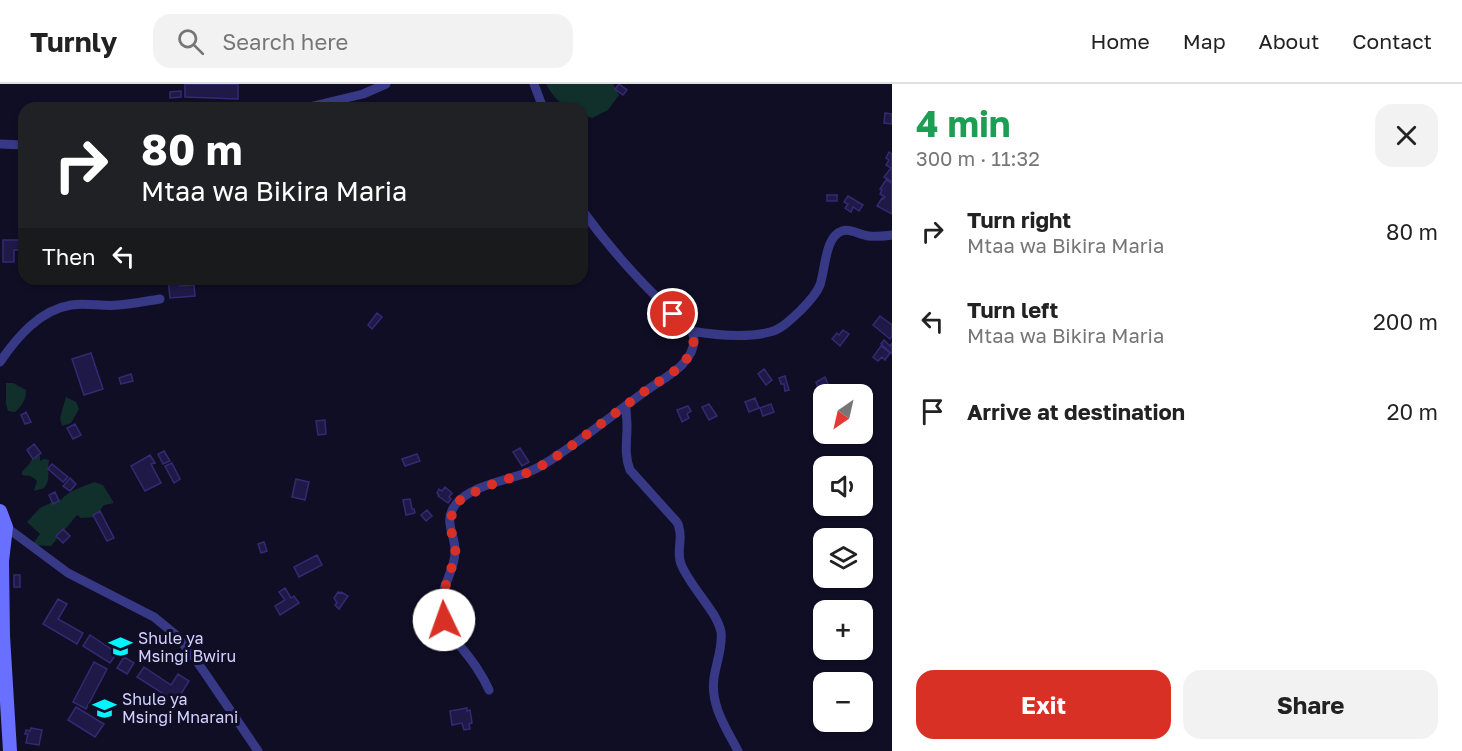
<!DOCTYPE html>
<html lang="en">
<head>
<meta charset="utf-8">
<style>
  body { margin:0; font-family:"Golos Text",sans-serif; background:#f2f2f2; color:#222; height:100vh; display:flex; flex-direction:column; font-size:22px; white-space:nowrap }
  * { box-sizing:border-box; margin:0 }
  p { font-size:20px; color:#767676 }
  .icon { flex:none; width:33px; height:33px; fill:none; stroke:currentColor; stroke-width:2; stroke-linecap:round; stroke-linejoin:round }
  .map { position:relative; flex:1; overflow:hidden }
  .sheet { display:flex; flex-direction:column; background:#fff; width:570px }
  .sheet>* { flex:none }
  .top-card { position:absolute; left:18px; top:18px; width:570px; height:183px; border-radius:18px; box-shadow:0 2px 4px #0004; background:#202124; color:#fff; overflow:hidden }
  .needle { width:39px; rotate:214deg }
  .buttons { position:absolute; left:813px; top:300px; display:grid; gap:12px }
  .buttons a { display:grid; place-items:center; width:60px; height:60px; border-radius:12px; background:#fff; box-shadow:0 2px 4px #0004; font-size:30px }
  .pin { position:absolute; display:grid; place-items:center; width:51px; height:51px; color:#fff; margin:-26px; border:3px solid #fff; border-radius:50%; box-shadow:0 2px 6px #0007 }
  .me { position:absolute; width:66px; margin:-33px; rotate:357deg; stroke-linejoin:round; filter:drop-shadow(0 0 4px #0008) }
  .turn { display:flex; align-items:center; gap:21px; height:126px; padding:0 24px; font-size:27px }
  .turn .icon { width:78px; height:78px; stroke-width:2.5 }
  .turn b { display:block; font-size:42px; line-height:51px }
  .then { display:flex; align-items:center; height:57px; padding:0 24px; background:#0003; gap:12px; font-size:22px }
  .round { display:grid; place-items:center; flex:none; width:63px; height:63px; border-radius:18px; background:#f2f2f2 }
  .head { display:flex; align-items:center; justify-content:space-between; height:102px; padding:0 24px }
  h1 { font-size:36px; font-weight:700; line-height:45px; color:#1e9e55 }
  .action { display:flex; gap:12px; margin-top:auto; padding:12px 24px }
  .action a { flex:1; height:69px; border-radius:18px; background:#d93025; color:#fff; font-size:24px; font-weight:700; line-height:69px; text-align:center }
  .action a+a { background:#f2f2f2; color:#222 }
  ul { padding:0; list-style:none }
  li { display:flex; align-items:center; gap:18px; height:90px; padding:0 24px }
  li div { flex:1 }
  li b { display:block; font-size:22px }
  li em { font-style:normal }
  header { display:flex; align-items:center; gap:36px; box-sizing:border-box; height:84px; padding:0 30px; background:#fff; border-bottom:2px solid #e0e0e0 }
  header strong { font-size:28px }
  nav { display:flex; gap:33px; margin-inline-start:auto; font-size:21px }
  .search { width:420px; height:54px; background:#f2f2f2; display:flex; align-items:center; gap:15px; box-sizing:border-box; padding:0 21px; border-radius:18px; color:#767676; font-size:22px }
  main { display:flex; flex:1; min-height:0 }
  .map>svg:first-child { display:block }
  .green { fill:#11302c }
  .building { fill:#1f1947; stroke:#342a74; stroke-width:1.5 }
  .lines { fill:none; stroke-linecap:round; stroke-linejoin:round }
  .street { stroke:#373986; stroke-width:9 }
  .secondary { stroke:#696fff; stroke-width:14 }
  .route { stroke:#d93025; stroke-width:10; stroke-dasharray:0 18 }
  .labels { text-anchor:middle; stroke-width:6; stroke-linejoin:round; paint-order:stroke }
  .poi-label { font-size:16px; fill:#d4d2ff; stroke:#100e25; text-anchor:start }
</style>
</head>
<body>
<header>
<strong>Turnly</strong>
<div class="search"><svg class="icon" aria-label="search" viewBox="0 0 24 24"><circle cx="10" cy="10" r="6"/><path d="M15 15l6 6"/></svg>Search here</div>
<nav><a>Home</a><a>Map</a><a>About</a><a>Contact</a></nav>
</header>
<main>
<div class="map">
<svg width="892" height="667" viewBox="0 0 892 667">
  <rect width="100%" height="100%" fill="#100e25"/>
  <path class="green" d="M546,0H613L619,11L608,26L592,34L582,31V24C563,24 555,16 546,0Z
    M6,299H13L26,306C26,316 22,322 15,328L8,327L6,320Z
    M66,313L76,318L79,325L71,339L62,342L60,334Z
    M35,369L40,372V377L44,375L49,376C47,386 51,396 44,404L34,407L37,397L35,395L30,392L22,391V388L30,379Z
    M94,398L103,401L114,419L104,421L95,433L81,434L77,431L51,462L32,461L40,450L27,438L40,424L59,415L61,416C69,406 83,403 94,398Z"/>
  <path class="building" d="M185,0H238V15L185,13Z
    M619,0L627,6L623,11L615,5Z
    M181,7V13L170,14V8Z
    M885,29L892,30V40L884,39Z
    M889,68L892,70V98L884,93L891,84L886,81L889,76L886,74Z
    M886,96L892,99V130L877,122L882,114L883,115L885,113L880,110L882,106L880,105Z
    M827,111H837V117H827Z
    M848,112L863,121L859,127L853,123L851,128L845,124L848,120L844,118Z
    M3,156H24V166H14V178H3Z
    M168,195H180V202L194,201L195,212L170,214Z
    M377,229L382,233L372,245L368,241Z
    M880,232L892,241V252L890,255L873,241Z
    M843,246L849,250L840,262L832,255L837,249L839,251Z
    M884,256L890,262L892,259V270L881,260Z
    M881,262L890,269L885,276L882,273L878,277L873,273Z
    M91,269L103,305L84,311L72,275Z
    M764,285L772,296L766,301L758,290Z
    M131,290L133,297L121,300L119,294Z
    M785,292L789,306L785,307L784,300H781L779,294Z
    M825,293L828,300L818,304L816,298Z
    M755,314L759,324L749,328L745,318Z
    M709,320L717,332L709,336L702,323Z
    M771,320L774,328L763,332L760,324Z
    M688,322L691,327L687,330L689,334L682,338L677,326Z
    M26,328L31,338L25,340L21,331Z
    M325,336L326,350L318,351L316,337Z
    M75,340L81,351L73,355L67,344Z
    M34,360L41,369L33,375L27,366Z
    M520,364L529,378L522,382L513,368Z
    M164,367L170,377L163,380L158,370Z
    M417,370L420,377L405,382L402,375Z
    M150,371L155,379L151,380L161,399L145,407L131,382Z
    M172,379L180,395L174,399L165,382Z
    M52,380L68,393L63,398L48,385Z
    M70,394L76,400L70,407L63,402Z
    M296,395L309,398L305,416L292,413Z
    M445,403L452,409L449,413L451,415L448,419L438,412L439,411L437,409L439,405L442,407Z
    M55,408L59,417L53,420L49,411Z
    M410,415L412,425H414L415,429L406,431L403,416Z
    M427,426L432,432L426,437L421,431Z
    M100,427L114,454L107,457L93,431Z
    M63,445L70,452L63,459L56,452Z
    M264,458L267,467L261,469L258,460Z
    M317,471L322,481L299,493L294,483Z
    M14,491H20V503H14Z
    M285,504L291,514L294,512L299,519L280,531L275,522L285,516L279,508Z
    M338,508L340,509L341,508L348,512L339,525L335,521L337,519L334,514Z
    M58,515L67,520L58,535L83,549L77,560L43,540Z
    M90,551L117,569L110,579L83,562Z
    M124,573L134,579L127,590L117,584Z
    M94,578L107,585L86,625L73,618Z
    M144,583L171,601L178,590L189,597L176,618L137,593Z
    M76,623L104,640L95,653L68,636Z
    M467,624V627L470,626L472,639L469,640L470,645L464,646L462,639L452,641L450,627Z
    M31,644L42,646L39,661L26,659L28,650H25L26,646L30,647Z"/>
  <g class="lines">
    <path class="street" d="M534,0L543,24
      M305,24L363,10L386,0
      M0,60L24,61
      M691,247C715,251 747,254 770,248C782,245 791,235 800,227C807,220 816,211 820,201C825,187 825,152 842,147C850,144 860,151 869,152C877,153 884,152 892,151
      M0,278C17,253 40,226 71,221C87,218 103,223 118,221C132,220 146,217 160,215
      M626,323C626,329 627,336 627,342C627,358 624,371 630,386L675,436C677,438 679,441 679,444C683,455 676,467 681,480C690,503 717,527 721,548C723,563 716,579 714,594C710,621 726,644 738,667
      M6,443L68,489L154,533L176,551L196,576L258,667
      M489,606C486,599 482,592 478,586C467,567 447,552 442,529C437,506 455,489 455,468C456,451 442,437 456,420C471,402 504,397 526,389C539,384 550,377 561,369C593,348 622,323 653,302C668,292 694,278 694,256C694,244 680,236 672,228C640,198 608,162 582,126"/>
    <path class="secondary" d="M0,427L6,443L2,477L3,552L10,667"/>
  </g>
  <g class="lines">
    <path class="route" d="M444,536L442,528L441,516L456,470L450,441L453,424L463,413L498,398L527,389L547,379L574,360L645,307L679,284L686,276L692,264L694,256L692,247L673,230"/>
  </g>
  <defs>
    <symbol id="school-bare" viewBox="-9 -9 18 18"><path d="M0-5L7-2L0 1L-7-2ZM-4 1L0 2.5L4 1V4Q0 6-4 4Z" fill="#00f5fd" stroke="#100e25" stroke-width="2.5" paint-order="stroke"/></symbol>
  </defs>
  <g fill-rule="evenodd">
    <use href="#school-bare" x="104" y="546" width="33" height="33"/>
    <use href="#school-bare" x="88" y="608" width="33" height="33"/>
  </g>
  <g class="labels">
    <g class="poi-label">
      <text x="138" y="560">Shule ya<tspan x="138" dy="18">Msingi Bwiru</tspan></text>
      <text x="122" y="621">Shule ya<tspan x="122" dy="18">Msingi Mnarani</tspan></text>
    </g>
  </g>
</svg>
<div class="buttons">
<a><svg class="needle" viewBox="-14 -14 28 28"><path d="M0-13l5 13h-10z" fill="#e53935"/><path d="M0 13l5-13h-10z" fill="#767676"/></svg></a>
<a><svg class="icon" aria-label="sound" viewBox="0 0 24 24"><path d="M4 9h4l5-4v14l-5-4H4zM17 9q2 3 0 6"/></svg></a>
<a><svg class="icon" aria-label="layers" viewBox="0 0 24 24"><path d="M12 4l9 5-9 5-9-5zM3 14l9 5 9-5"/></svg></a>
<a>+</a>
<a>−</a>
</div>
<div class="pin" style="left:673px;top:230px;background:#d93025"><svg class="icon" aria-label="arrive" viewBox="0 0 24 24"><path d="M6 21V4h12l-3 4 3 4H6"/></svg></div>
<svg class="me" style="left:444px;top:536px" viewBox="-20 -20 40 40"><circle r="19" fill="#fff"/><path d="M0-13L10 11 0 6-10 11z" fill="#d93025"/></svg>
<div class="top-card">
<div class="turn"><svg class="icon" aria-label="right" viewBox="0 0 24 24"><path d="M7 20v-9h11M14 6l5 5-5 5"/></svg><div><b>80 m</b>Mtaa wa Bikira Maria</div></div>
<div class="then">Then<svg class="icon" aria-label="left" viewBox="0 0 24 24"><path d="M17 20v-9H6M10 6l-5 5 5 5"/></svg></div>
</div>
</div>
<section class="sheet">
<div class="head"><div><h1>4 min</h1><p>300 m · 11:32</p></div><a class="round"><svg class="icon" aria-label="close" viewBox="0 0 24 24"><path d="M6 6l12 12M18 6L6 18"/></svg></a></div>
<ul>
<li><svg class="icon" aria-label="right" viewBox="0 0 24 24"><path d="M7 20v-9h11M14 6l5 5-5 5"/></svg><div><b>Turn right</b><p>Mtaa wa Bikira Maria</p></div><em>80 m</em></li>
<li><svg class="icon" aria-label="left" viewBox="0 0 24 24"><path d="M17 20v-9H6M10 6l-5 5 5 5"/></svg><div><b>Turn left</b><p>Mtaa wa Bikira Maria</p></div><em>200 m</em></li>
<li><svg class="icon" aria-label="arrive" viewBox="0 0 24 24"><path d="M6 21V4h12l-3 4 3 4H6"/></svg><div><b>Arrive at destination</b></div><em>20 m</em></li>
</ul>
<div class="action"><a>Exit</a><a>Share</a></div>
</section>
</main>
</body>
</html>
